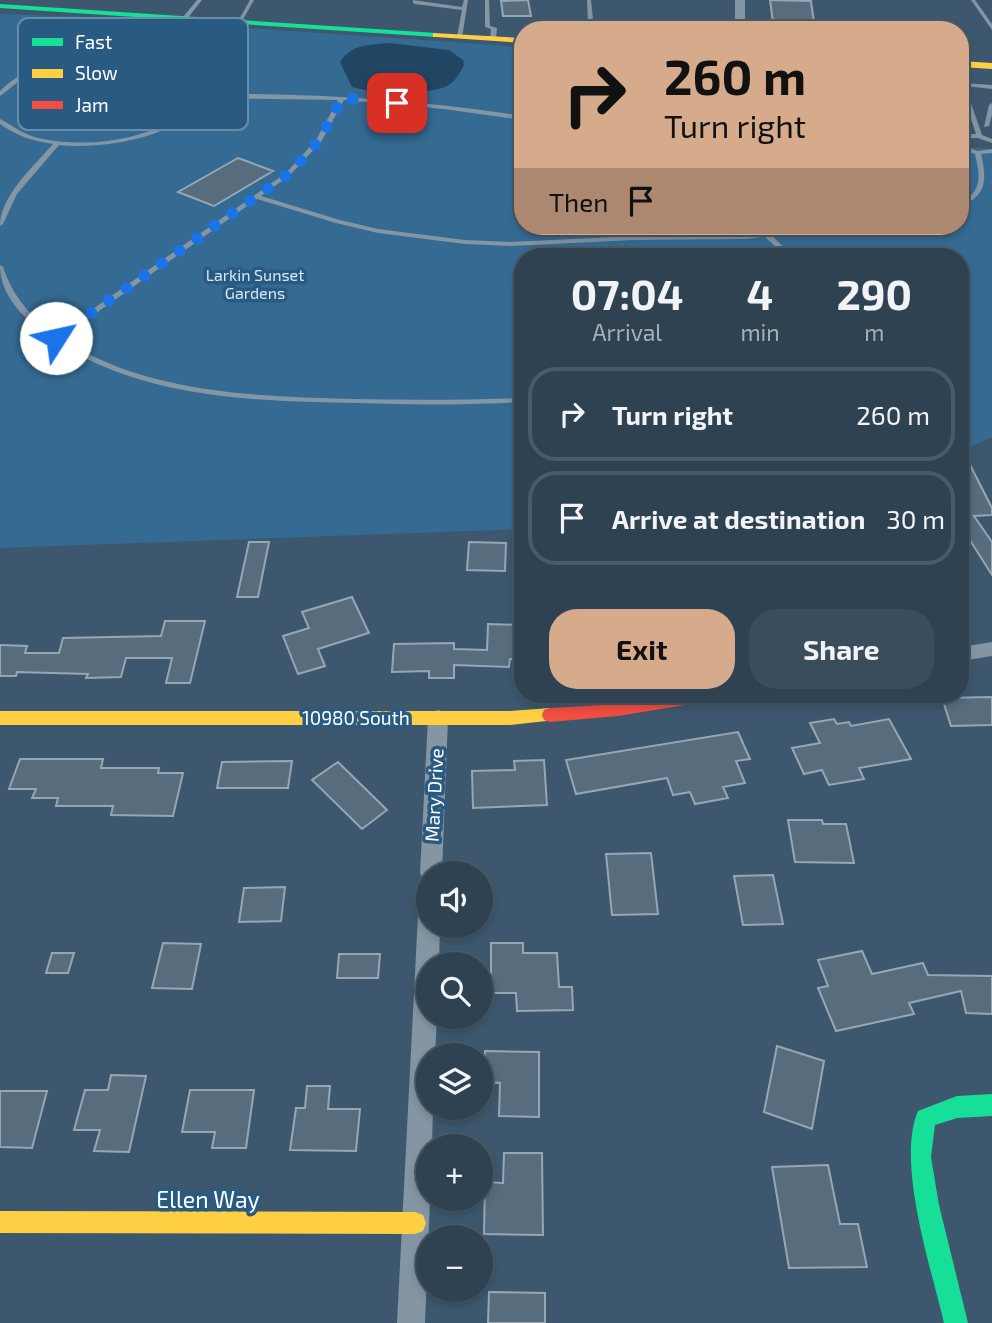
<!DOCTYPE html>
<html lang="en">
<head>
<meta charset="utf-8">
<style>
  body { margin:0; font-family:"Exo 2",sans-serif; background:#3a4d5c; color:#f1f3f6; height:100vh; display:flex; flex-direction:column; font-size:26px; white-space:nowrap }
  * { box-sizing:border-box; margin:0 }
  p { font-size:23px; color:#a7b0b8 }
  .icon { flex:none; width:38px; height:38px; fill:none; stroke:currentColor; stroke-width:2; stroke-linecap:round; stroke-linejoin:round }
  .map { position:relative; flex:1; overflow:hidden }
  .details { position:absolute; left:514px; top:248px; width:455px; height:455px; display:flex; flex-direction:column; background:#2e4252; border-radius:28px; box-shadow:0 4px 10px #0003,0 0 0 2px #495b69 }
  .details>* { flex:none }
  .guide { position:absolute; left:514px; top:21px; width:455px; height:214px; border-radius:28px; box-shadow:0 4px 10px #0003,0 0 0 2px #495b69; background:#d6ab8b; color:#111; overflow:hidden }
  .tools { position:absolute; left:416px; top:861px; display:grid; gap:14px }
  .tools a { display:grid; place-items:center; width:77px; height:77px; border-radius:50%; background:#2e4252; box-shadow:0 4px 10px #0003,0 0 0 2px #495b69; font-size:35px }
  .pin { position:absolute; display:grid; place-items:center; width:60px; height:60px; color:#fff; margin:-30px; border-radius:14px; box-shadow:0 4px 10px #0006 }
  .me { position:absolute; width:77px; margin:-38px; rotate:55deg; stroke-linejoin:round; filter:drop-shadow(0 0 5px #0008) }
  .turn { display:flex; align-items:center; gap:24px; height:147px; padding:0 35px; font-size:32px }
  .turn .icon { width:91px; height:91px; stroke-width:2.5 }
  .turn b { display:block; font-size:49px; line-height:60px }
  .then { display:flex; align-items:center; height:66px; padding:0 35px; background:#0003; gap:14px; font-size:26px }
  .eta { display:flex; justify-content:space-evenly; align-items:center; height:119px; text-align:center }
  .eta b { font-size:42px; font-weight:700; line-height:49px }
  .cta { display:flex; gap:14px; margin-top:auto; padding:14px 35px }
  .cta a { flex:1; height:80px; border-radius:28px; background:#d6ab8b; color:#111; font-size:28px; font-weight:700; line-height:80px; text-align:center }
  .cta a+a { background:#3a4d5c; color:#f1f3f6 }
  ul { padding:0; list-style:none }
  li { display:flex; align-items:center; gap:21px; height:94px; margin:0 14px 10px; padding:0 21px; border:4px solid #495b69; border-radius:28px }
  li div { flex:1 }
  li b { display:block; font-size:26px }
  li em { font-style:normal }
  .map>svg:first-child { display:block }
  .green { fill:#356b93 }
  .water { fill:#204664 }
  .building { fill:#576d7e; stroke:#97a6b3; stroke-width:2 }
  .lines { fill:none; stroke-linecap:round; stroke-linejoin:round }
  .lane { fill:#8495a4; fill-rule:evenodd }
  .street { fill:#8495a4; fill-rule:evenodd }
  .fast { fill:#16e098; fill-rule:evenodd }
  .slow { fill:#ffcf43; fill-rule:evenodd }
  .jam { fill:#f24e42; fill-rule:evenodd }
  .route { stroke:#1a73e8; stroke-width:12; stroke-dasharray:0 21.6 }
  .labels { text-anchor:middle; stroke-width:7; stroke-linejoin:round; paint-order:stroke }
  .far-park-label { font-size:16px; fill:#d6e8f5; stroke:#295b82 }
  .street-label { font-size:19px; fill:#fff; stroke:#295b82 }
  .near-street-label { font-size:23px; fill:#fff; stroke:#295b82 }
  .key { fill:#295b82; stroke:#698ca8; stroke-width:2 }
  .key-label { font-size:19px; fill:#fff }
</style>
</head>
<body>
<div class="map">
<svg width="992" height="1323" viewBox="0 0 992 1323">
  <rect width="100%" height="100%" fill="#3d586e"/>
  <path class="green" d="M0,14L87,17L523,47V226H961V147L992,149V437L961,451V257H523V529L0,548Z"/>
  <path class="water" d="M389,43L449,50L463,60L464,65C460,73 455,82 447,86C426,96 374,93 352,87L340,62C351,44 369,45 389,43Z"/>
  <path class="building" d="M528,0L531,16H503L501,1Z
    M770,0L811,1L815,30H774Z
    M238,158L273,171L214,206L178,192Z
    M961,447L992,508V515L974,516L992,542V575L961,526Z
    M249,542H269L258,597H237Z
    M469,542L506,543L505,571L467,570Z
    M352,597L369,633L318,649L325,666L298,674L283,636L309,628L302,612Z
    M165,621H205L190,683H166L172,658H126L121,677L86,678L88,674L17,672L16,676H0V645L27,646L25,653H59L63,638L161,636Z
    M488,624L523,625V660L510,659L509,667L454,665V678H429V671L392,672L394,644L454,643V649L487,650Z
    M992,697V725L951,726L942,698Z
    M834,719L837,724L849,722L851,726L889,719L911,759L859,768L864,779L829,785L822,770L804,774L792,748L820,743L810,723Z
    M738,732L750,759L736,761L745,783L723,787L728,798L695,804L690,792L673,795L667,778L576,794L566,760Z
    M20,759H103L101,768H159L158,773H183L173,816L111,815L113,806H56L58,798H32L36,789H9Z
    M544,760L547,805L473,808L472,771L515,770L514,761Z
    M292,761L288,788H217L222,762Z
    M338,762L387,810L362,829L312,780Z
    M788,820H822L823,824H846L854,863L795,862Z
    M651,853L658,914L612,915L606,854Z
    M773,875L783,924L743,925L734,876Z
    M285,887L281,921L239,922L244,888Z
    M163,943L201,944L192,989L152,988Z
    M491,943H523V953H557L559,987H572L573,1010L517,1011L516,993H491Z
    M862,951L872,974L923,963L928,975L992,976V1014L966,1013L961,991L909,1003L914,1014L836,1031L818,988L828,986L818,960Z
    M52,953H74L68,973H46Z
    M339,954H380L378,978H337Z
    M777,1046L824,1061L812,1129L764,1112Z
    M485,1051L539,1052V1117L499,1116L500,1083L484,1082Z
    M111,1075L146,1076L129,1152L94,1151L100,1130H74L85,1090H108Z
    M307,1086H330L328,1109H360L356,1151L290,1150L296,1108H305Z
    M190,1090H254L246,1148H212L215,1132H182Z
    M0,1091H47L32,1148L0,1147Z
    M504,1153H542L543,1235L484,1234L485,1182L503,1183Z
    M828,1165L840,1224H858L867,1267L789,1268L772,1167Z
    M489,1292L545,1293V1323H488Z"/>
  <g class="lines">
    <path class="lane" d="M197,0H202L187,19H183V17Z
      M250,0H254L241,23H237Z
      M413,0L462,7L464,0H468L462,38L457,37L462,10L415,4L413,3Z
      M485,0H489L490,26L497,28L496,39L493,41L490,39L491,29L485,27Z
      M587,0H591L594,30H588V25L550,27V30H545V26L548,24L588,22Z
      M971,0H975L992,24V30Z
      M110,50C138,49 214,52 208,94C314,93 418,100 523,116V120L444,109L344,100L321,142L290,175L261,196L340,220L378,229L465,240L510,242L615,237L614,226H620L622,237L746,235L837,226H857L854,228L772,236L794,257H787L765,237L746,239L634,240L510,246L465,244L378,233L336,223L257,199L61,338C146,394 254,396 353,399C410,400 466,400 523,398V402C468,405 413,405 358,403C265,401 166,400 81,356C65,347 50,339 36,327C17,311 0,291 0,265L3,267C13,297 31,317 56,335L286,173L316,140L338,100L207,98C181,137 102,150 59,145L17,194L3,224L0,226C0,196 34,166 53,144C32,141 17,136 0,124V119C15,127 25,136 43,139C88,148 143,140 181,116C191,109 203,101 203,88C203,74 190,68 179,63C135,46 83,52 39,69C24,75 13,87 0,96V91C30,62 70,54 110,50Z
      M961,79L964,83L992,85V89L965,86L982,135L992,139V143L978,138H961V134H963L961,127V117L964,119L969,134H976L961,89Z
      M992,103V115L989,126L984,127L989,105Z
      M961,146L978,151L992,149V153L981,154C987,179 987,196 961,206V202C983,191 980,175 975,154L961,150Z"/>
    <path class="street" d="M735,0H745V30H735Z
      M992,642V656L961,661V647Z
      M438,710L445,712L448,718L442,873H429V882L423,880L420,873L428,718L431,712Z
      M429,905V926H440L439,964H429V1017H437L435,1055H429V1108H433L432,1146H429L430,1199L425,1323H397L418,915L421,908Z"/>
    <path class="fast" d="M0,4L436,33L440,35L436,37L0,8Z
      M992,1094V1116L957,1118L935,1125L931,1157L939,1205L968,1323H944C931,1267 896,1163 918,1111L957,1096Z"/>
    <path class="slow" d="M433,33L523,38V43L436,37H433Z
      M961,61L992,63V69L961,67Z
      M550,708L556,710L558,715L556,720L510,725H0V711H510Z
      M0,1211L415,1212L423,1215L426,1223L423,1231L415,1234L0,1233Z"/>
    <path class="jam" d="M672,695H718L716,699L710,701L618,716L550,722L544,720L542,715L544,710L550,708L618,704Z"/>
  </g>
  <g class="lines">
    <path class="route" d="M56,338L288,174L319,141L342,98L397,103"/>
  </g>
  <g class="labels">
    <g class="far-park-label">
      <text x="255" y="281">Larkin Sunset<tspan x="255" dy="18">Gardens</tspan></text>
    </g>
    <g class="street-label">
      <text x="356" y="725">10980 South</text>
      <text transform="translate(434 795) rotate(-87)" y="7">Mary Drive</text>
    </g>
    <g class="near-street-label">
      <text x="208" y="1208">Ellen Way</text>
    </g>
  </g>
  <rect x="18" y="18" width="230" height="112" rx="10" class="key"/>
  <rect x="32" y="38" width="31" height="8" fill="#16e098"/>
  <rect x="32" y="69" width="31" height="9" fill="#ffcf43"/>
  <rect x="32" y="101" width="31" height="8" fill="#f24e42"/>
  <g class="key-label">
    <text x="75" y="49">Fast</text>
    <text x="75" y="80">Slow</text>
    <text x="75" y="112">Jam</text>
  </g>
</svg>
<div class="tools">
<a><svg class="icon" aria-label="sound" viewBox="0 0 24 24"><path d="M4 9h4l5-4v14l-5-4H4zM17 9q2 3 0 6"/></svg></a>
<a><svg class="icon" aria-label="search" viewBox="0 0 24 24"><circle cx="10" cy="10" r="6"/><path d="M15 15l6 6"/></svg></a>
<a><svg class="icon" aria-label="layers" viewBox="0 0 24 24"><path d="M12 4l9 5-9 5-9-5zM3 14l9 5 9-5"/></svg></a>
<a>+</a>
<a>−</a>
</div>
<div class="pin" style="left:397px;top:103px;background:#d93025"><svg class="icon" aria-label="arrive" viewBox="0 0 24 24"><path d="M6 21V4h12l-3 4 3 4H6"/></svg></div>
<svg class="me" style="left:56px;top:338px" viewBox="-20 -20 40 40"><circle r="19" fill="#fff"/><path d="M0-13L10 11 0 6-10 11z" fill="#1a73e8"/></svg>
<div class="guide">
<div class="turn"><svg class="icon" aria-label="right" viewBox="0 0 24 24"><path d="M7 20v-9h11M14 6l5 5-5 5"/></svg><div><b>260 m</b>Turn right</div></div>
<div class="then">Then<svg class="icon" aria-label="arrive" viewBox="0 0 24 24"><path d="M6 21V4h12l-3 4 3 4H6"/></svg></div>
</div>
<section class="details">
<div class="eta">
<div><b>07:04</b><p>Arrival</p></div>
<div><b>4</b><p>min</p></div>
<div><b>290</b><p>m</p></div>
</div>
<ul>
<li><svg class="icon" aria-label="right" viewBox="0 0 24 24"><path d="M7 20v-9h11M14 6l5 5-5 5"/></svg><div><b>Turn right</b></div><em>260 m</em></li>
<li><svg class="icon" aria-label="arrive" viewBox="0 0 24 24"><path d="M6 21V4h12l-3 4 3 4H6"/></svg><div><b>Arrive at destination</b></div><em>30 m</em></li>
</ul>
<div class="cta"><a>Exit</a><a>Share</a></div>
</section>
</div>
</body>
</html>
